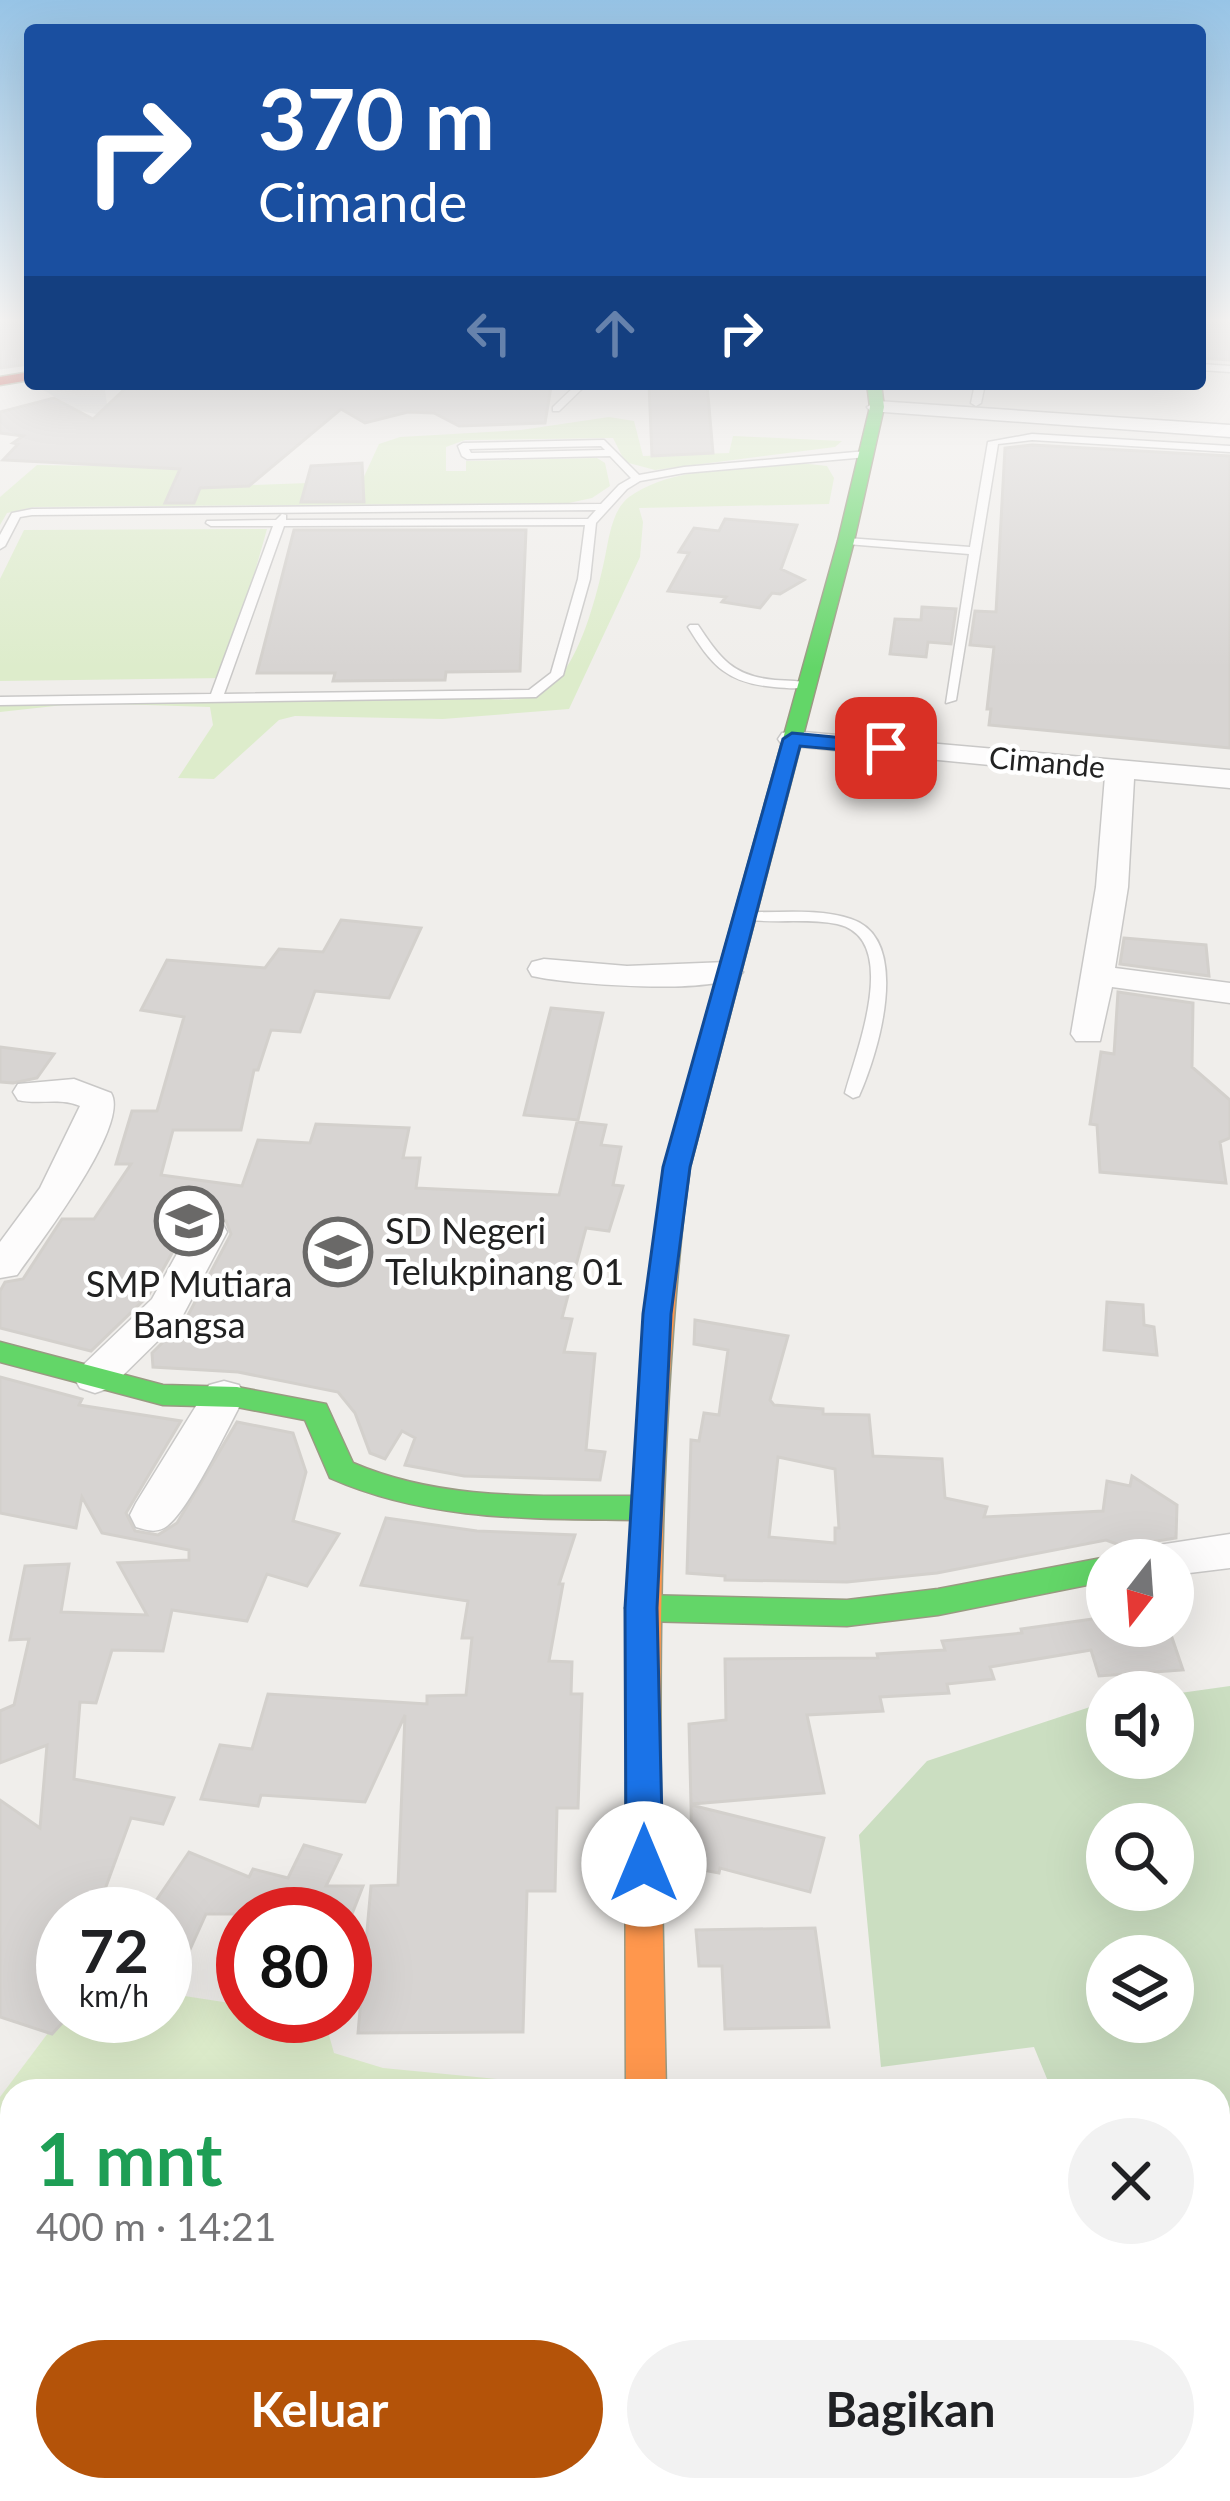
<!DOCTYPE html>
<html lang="id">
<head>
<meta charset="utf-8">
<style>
  body { margin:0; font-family:Lato,sans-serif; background:#f2f2f2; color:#202124; height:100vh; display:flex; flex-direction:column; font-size:45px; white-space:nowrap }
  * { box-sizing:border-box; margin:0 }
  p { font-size:39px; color:#757577 }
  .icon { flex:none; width:66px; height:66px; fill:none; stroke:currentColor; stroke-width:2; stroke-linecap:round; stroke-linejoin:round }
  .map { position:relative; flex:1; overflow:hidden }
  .drawer { position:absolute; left:0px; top:2079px; width:1230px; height:423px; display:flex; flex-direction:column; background:#fff; border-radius:36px 36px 0 0; box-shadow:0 12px 48px #0002 }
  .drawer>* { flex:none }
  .top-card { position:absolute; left:24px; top:24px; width:1182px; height:366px; border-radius:12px; box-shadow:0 12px 48px #0002; background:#1a4fa0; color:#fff; overflow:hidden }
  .needle { width:78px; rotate:197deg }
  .tools { position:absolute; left:1086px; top:1539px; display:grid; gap:24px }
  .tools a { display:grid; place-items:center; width:108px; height:108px; border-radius:50%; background:#fff; box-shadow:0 12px 48px #0002; font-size:60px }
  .speed { position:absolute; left:36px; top:1887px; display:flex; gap:24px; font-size:60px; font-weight:700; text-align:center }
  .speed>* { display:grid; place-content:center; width:156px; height:156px; border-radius:50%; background:#fff; box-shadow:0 12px 48px #0002; line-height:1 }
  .speed small { font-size:30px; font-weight:400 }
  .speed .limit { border:18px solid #d22; background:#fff; color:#111 }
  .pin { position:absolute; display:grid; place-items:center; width:102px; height:102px; color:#fff; margin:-51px; border-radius:24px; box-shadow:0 6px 18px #0006 }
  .me { position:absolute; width:132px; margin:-66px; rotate:0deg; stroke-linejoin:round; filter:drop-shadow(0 0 9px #0008) }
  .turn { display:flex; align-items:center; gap:42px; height:252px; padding:0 36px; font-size:54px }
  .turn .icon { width:156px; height:156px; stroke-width:2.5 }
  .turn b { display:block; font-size:84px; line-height:102px }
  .lanes { display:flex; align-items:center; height:114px; padding:0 36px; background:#0003; justify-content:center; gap:60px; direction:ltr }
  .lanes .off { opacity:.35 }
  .round { display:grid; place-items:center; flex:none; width:126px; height:126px; border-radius:63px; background:#f2f2f2 }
  .summary { display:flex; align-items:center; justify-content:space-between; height:204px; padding:0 36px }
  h1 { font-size:72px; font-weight:700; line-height:90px; color:#1e9e55 }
  .action { display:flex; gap:24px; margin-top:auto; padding:24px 36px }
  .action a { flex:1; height:138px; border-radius:72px; background:#b45309; color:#fff; font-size:48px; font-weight:700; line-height:138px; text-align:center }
  .action a+a { background:#f2f2f2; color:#202124 }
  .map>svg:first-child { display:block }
  .grass { fill:#ddeccb }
  .forest { fill:#cbdec1; fill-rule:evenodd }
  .parking { fill:#e0dfde }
  .building { fill:#d7d4d2; stroke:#d3d0cc; stroke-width:3; fill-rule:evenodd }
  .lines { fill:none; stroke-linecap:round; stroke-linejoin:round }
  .lane-casing { stroke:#c9c8c7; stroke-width:3 }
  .street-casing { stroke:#c9c8c7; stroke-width:3 }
  .fast-casing { stroke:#999a82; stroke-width:3 }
  .slow-casing { stroke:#999a82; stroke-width:3 }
  .jam-casing { stroke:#999a82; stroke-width:3 }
  .lane { fill:#fdfcfc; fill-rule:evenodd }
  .street { fill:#fdfcfc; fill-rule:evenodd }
  .fast { fill:#63d668; fill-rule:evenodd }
  .slow { fill:#ff974d; fill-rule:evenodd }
  .jam { fill:#b3261e; fill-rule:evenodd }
  .route { fill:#1a73e8; stroke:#114b97; stroke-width:3 }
  .labels { text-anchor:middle; stroke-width:9; stroke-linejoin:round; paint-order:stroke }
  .far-street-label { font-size:30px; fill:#222; stroke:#fff }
  .poi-label { font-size:36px; fill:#222; stroke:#fff; text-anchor:start }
</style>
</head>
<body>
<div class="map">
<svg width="1230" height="2501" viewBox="0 0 1230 2501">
  <rect width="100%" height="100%" fill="#f0eeeb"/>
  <path class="grass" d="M609,417L634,421L643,456L729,453L733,436L842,441L835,447L655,470L625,462L613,438L465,440L446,447V471H466V461L597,458L605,463L610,486L592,498L569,503L34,507L7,513L0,525V497L37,465L160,467L185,445L225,486L362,481L379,444L400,437L521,430Z
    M791,462L827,466L834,478L829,504L639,508L643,522L640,557L569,709L443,719L295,716L279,720L214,779L178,778L213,725L210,707L82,703L0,712V702L464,696C488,699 516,703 538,694C577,679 597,595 605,557C609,538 612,510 629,497C670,467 742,468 791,462Z
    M267,529L225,678L0,681V579L24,530Z
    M165,1993L243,2005V2016L325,2021L334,2053L383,2068L548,2084V2091H12V2206L0,2191V2097L63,2013L165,2016Z"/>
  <path class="forest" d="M1230,1686V2225L1218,2220V2091H1052L1034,2047L881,2067L859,1835L927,1761L1096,1705L1107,1703V1758H1173V1694ZM1107,1824H1173V1890H1107ZM1173,1956V2022H1107V1956Z"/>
  <path class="parking" d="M32,384H104L109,417L81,411Z"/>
  <path class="building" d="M0,318H30V364L0,368Z
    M1200,318H1230V360L1200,358Z
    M130,384H503L551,387L545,423L459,426L434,413L408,412L365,423L341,409L249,486L200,488L194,503H165L180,469L3,460L18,444L13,443L23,436L0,433V412L54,398L93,419Z
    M649,384H707L713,453L652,456Z
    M1032,445L1230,456V748L989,725L991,709H987L994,647L970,645L975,611L996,612L1005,448Z
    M362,463L364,502H301L311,466Z
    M725,519L797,525L781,569L804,580L780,594L772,593L760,608L722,602L726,597L668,591L689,553L679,552L694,528L719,531Z
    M294,530H526L520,671L446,672L445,680L333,681L335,673H257Z
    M922,607L956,609L951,644L928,642L926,657L890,654L895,619L921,620Z
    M341,920L421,928L389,998L315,991L300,1032L271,1030L258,1070H254L241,1130H173L161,1175L242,1186L258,1140L310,1143L316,1124L409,1128L403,1158H420L416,1188L559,1195L577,1122L606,1125L601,1145L621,1147L613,1185L623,1186L609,1231L586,1228L562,1318L572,1319L564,1352L595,1354L586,1450L605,1452L600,1480L464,1476L405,1465L415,1438L402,1431L385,1459L370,1453L355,1413L338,1392L238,1372L153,1367L152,1353L186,1319L231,1234L226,1221L209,1215L190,1221L148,1296L91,1351L0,1328V1291L5,1282L23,1279L62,1219H94L131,1164H116L132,1111H157L184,1017L141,1010L167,960L265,968L279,949L323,952Z
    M1124,938L1206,945L1209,976L1120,964Z
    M1118,992L1193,1003L1192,1067L1230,1100V1138L1220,1142L1226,1183L1100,1172L1097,1125L1090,1124L1101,1052L1114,1054Z
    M551,1008L603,1013L578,1120L524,1115Z
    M0,1047L54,1054L37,1078L13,1083L0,1082Z
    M1107,1302L1143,1305L1144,1325L1154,1327L1157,1355L1104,1350Z
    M695,1320L788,1336L770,1400L774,1405L823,1409V1414L869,1415L873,1456L942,1459L945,1498L987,1507L984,1517L1103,1511L1107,1481L1130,1486L1132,1476L1177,1505L1176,1538L1138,1544L1133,1550L1106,1540L937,1573L847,1582L725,1580V1576L687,1573L691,1440L699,1441L704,1413L719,1415L728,1350L694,1344ZM778,1457L835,1469L839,1528H835V1543L769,1537Z
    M0,1377L82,1399L79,1405L181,1421L126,1513L135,1531L158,1535L177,1523L237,1422L293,1433L306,1472L293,1521L339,1534L307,1586L267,1574L247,1621L172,1610L163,1651L112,1650L96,1703L80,1702L74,1779L174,1798L163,1824L131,1818L96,1914H63V2022L52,2034L0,2017V1800L40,1828L47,1745L0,1763V1711L14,1705L29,1639L10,1640L25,1566L69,1564L61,1612L147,1615L118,1563L189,1560V1550L102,1533L82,1497L76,1528L0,1513Z
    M386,1518L477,1531L575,1535L559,1584H563L549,1661L572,1662L571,1694H582L578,1808H557L555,1891H527L523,2032L358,2033L371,1886L398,1885L405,1715L365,1802L261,1795L258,1806L201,1799L220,1745L252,1749L268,1694L427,1704V1696L466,1695L472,1638H462L468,1601L361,1585Z
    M1107,1617V1626H1168L1183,1670L1099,1676L1091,1650L990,1667L994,1679L947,1684L949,1693L880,1697L883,1711L807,1715L824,1793L691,1804L689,1724L726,1720L725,1659L878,1658L877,1654L945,1650L942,1641L1022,1633L1021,1629Z
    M691,1805L824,1838L810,1892L720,1868L719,1873L692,1868Z
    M304,1845L341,1855L326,1886H363L352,1914H206L165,2005V1914H147L189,1852L249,1877L253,1869L288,1878Z
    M815,1928L829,2027L725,2029L722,1966H699L696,1930Z"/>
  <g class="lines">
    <defs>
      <path id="lane" d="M1200,364L1230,366V372L1200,370Z
        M577,384H587L559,411H553V407Z
        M975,384H985L981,403L976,406L971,403Z
        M1032,434L1230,446V452L1032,440L998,444L956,700L946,703L969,554L847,544L842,541L847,538L970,547L988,442Z
        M604,440L639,475L684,467L867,451L872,454L867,457L684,473L640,481L627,489L596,523L590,579L563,675L536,697L0,705V697L211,694L273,526H211L206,523L207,521L276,520L282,514L286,515V520L588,519L596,510L32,515L20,517L5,546L0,549V535L12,513L32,509L601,504L619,485L631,478L610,456L467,459L462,456L458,446L463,443ZM601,446L605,450L471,453L469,449ZM585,525L578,579L551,673L529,690L224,694L284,526Z
        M690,625H698C720,658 732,676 775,680C788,681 802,680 813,685C801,690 788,688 774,687C727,683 712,666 688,627Z
        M748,912C781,913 819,908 851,919C913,939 878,1054 859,1096L853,1098L845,1093C856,1052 902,938 837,924C806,918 774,924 743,919L741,916Z"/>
      <path id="street" d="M877,401L1230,425V437L870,411L867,407Z
        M792,731L1230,770V788L1134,779L1128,887L1115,968L1230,983V1003L1112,987L1100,1041H1076L1071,1034L1096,887L1105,776L782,745L778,739L782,733Z
        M544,959L627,966L727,962L743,972C723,997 566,984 532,976L528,969L532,962Z
        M74,1079L111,1093C131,1125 38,1245 17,1275L0,1278V1242L40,1188L80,1106C60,1097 39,1105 18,1100L13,1092L18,1084Z
        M208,1219L222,1223L227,1232L182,1317L110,1388L95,1393L80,1388L74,1378L80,1368L152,1299L194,1223Z
        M224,1381L239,1385L245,1396C230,1423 187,1516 164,1528C154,1533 146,1530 136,1527L130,1515L136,1503L209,1385Z
        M1230,1534V1568L1173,1575V1560H1132L1139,1548Z
        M0,2118L12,2123V2184L0,2179Z
        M332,2490H399L404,2501H337Z"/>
      <path id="fast" d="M867,384H881L884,407L854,541L690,1167L684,1211L671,1219L658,1211L664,1167L838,541L870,407Z
        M0,1342L163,1385L237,1387L326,1404L353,1463C446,1503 546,1495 645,1496L656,1500L660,1508L656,1516L645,1520C536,1518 432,1523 330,1478L305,1420L237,1407L163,1405L0,1362Z
        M1107,1557L1117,1560H1107V1581L938,1615L847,1626L641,1621L630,1617L625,1608L630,1599L641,1595L847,1600L938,1589Z"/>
      <path id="slow" d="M671,1203L684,1211C652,1504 660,1797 666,2091H626C625,1796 622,1504 658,1211Z"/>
      <path id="jam" d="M30,372V380L0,385V377Z
        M624,2490H670V2501H624Z"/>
    </defs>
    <use href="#lane" class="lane-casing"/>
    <use href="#street" class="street-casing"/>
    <use href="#fast" class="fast-casing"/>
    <use href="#slow" class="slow-casing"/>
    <use href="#jam" class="jam-casing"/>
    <use href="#lane" class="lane"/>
    <use href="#street" class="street"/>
    <use href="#fast" class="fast"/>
    <use href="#slow" class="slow"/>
    <use href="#jam" class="jam"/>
  </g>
  <linearGradient id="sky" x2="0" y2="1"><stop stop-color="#97c4e6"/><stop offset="0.48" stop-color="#f8f7f6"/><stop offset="1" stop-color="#f8f7f6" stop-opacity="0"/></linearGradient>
  <rect width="1230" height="668" fill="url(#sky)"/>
  <path class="route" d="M792,733L886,742L896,748L886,754L800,746L690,1167L671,1314L657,1608L663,1864L657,1876L644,1881L631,1876L626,1864L625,1608L643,1314L663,1167L783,739Z"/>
  <defs>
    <symbol id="school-ring" viewBox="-11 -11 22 22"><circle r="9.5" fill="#fff" stroke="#6a6968" stroke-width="1.5"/><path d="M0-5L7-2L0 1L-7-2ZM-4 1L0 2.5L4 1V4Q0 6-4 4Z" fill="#6a6968"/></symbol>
  </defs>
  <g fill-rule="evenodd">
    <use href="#school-ring" x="151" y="1183" width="76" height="76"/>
    <use href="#school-ring" x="300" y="1214" width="76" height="76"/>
  </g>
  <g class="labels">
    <g class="far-street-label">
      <text transform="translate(1047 763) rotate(5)" y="10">Cimande</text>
    </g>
    <g class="poi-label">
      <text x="385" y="1244">SD Negeri<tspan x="385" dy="41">Telukpinang 01</tspan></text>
      <text x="189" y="1297" text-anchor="middle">SMP Mutiara<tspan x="189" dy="41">Bangsa</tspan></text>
    </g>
  </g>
</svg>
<div class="tools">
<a><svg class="needle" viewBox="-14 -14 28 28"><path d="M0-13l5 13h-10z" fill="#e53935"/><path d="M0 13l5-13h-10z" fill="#757577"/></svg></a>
<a><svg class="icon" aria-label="sound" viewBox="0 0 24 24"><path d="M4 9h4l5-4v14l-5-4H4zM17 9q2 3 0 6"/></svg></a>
<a><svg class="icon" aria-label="search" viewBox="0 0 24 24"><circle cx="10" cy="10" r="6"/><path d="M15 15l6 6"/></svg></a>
<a><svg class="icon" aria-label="layers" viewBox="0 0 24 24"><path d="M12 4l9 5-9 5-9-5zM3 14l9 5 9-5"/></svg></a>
</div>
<div class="speed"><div>72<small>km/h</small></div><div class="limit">80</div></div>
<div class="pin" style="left:886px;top:748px;background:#d93025"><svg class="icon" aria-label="arrive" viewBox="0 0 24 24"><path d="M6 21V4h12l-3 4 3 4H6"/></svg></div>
<svg class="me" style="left:644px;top:1864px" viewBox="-20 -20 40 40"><circle r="19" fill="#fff"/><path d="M0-13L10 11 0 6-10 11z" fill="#1a73e8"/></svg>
<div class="top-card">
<div class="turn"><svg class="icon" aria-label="right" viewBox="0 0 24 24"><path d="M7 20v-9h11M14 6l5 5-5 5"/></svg><div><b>370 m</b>Cimande</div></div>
<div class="lanes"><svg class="icon off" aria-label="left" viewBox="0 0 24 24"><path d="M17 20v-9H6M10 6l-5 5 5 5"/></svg><svg class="icon off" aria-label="ahead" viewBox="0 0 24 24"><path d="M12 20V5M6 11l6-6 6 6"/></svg><svg class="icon" aria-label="right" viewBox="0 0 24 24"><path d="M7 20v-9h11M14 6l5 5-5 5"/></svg></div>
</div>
<section class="drawer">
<div class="summary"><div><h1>1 mnt</h1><p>400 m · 14:21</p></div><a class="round"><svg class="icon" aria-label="close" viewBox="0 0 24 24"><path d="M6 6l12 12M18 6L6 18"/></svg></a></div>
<div class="action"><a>Keluar</a><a>Bagikan</a></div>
</section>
</div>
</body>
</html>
